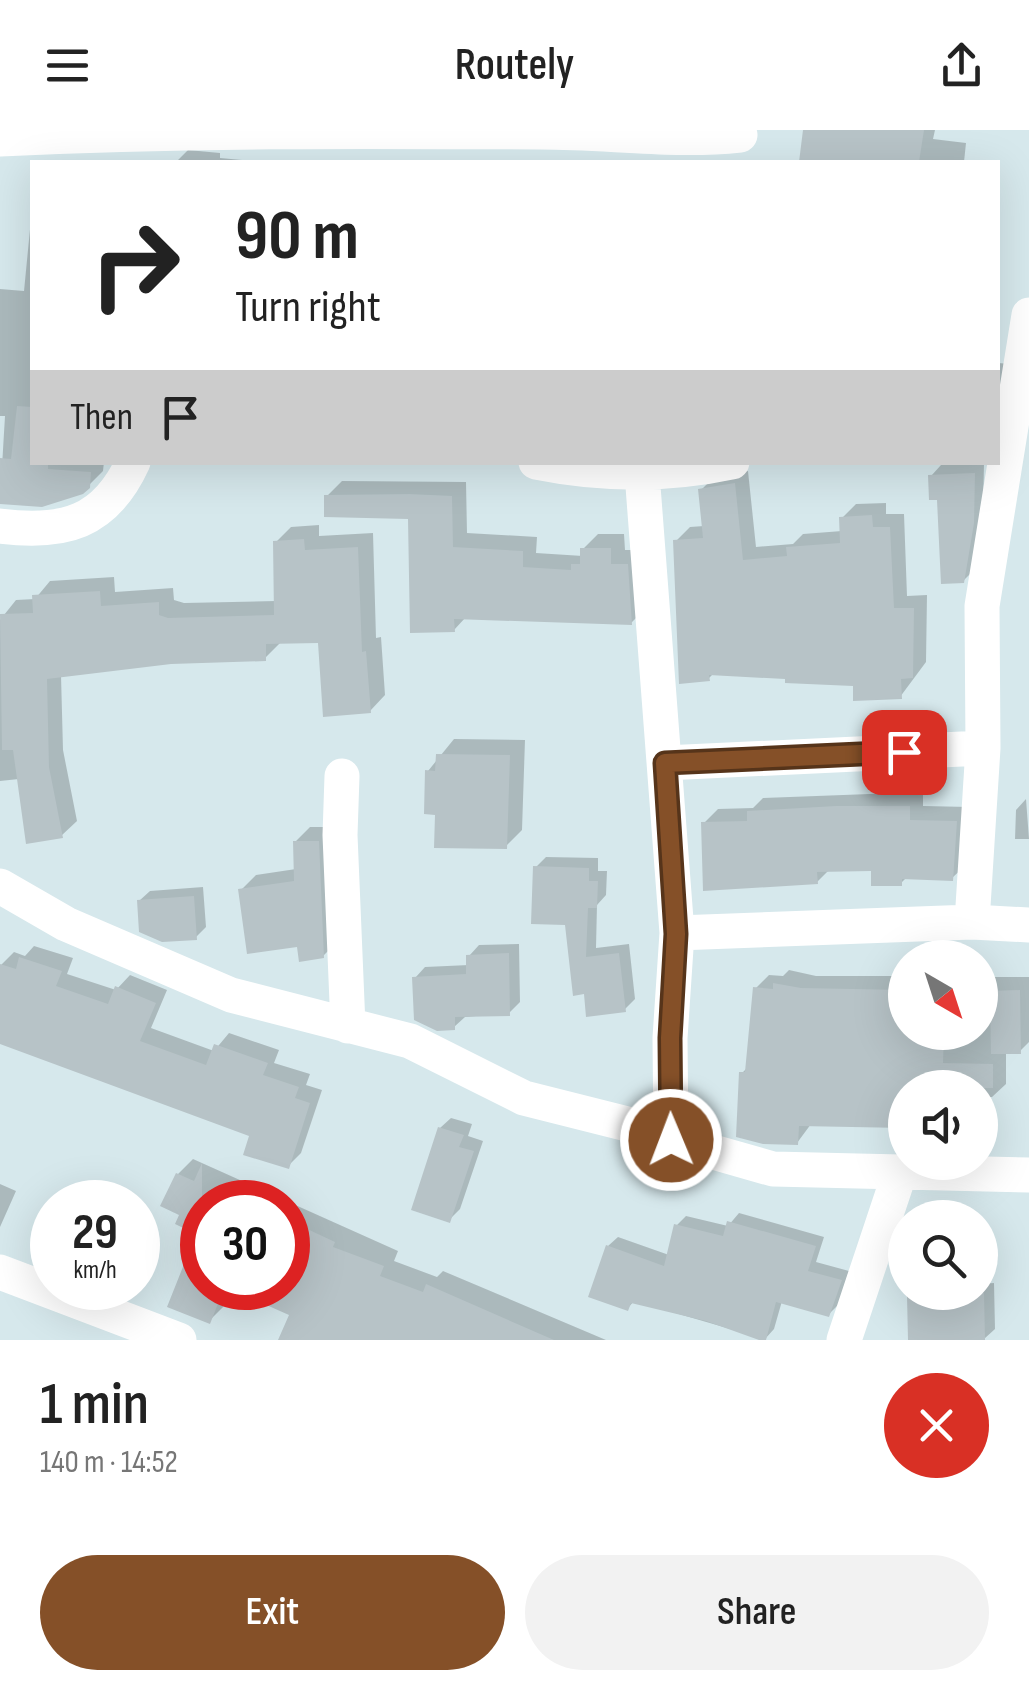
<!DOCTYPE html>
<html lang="en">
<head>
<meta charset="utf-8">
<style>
  body { margin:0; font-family:"Sofia Sans Condensed",sans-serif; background:#f2f2f2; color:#222; height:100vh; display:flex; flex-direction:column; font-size:38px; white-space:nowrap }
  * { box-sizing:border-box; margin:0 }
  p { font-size:32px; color:#767676 }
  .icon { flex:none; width:55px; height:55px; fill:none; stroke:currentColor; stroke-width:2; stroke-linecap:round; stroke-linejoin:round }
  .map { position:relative; height:1210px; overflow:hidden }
  .details { display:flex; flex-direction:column; background:#fff; flex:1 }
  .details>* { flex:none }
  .top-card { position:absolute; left:30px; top:30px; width:970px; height:305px; border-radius:0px; box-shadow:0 10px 40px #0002; background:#fff; color:#222; overflow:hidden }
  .needle { width:65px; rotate:141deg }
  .buttons { position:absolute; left:888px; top:810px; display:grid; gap:20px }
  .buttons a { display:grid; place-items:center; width:110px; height:110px; border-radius:50%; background:#fff; box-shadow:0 10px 40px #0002; font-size:50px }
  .speed { position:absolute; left:30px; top:1050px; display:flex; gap:20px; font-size:50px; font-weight:700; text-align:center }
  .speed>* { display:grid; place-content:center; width:130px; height:130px; border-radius:50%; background:#fff; box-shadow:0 10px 40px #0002; line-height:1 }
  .speed small { font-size:25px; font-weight:400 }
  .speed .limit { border:15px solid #d22; background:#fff; color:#111 }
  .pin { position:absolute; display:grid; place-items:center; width:85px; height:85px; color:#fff; margin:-42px; border-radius:20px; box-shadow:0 5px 15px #0006 }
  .me { position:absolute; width:110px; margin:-55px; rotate:359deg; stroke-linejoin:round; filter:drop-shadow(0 0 8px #0008) }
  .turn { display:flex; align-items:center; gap:35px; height:210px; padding:0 40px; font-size:45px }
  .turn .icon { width:130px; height:130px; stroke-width:2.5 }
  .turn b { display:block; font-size:70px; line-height:85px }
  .then { display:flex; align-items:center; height:95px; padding:0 40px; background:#0003; gap:20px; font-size:38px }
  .round { display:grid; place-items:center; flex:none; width:105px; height:105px; border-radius:52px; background:#f2f2f2 }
  .head { display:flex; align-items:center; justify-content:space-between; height:170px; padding:0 40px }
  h1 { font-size:60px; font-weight:600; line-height:75px }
  .action { display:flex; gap:20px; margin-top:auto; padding:20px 40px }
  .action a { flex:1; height:115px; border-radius:60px; background:#855028; color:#fff; font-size:40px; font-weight:600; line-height:115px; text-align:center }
  .action a+a { background:#f2f2f2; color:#222 }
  header { display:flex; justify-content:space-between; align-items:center; height:130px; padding:0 40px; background:#fff; font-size:45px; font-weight:600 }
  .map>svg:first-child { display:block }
  .shadow { fill:#0003 }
  .building { fill:#b7c3c7 }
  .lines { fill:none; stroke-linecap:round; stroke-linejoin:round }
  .street { stroke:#fff; stroke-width:35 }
  .route-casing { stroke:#56341a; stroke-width:25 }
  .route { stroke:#855028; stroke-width:18 }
</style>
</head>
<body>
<header><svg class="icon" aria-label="menu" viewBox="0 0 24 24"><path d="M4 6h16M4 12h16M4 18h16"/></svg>Routely<svg class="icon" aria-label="share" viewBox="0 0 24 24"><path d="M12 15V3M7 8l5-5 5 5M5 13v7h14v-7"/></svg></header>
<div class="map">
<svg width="1029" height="1210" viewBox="0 0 1029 1210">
  <rect width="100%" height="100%" fill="#d6e8ec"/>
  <path class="shadow" d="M805,0H935L933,9L966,13L964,32H802Z
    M188,20L220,23V28L266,32H176Z
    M32,79V332H104L103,341L88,356L0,370L5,286H0V159L24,161Z
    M998,233L1011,234L1006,260L998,269Z
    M984,334L983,381L974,440L963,451L931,346L941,335Z
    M748,341L756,417L793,414L803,404L842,401V388L856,374L886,373V384H904L907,466L927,465L926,532L900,567L855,554L788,547L715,542L708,549L676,411L690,397L704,396L701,360L715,346Z
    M342,351L466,352L467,403L537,407L536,423L583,426V419L598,404H624L625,420H642L646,478L631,493L466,487L454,500L410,386L327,366Z
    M319,395V406L373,403L376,508L381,507L385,565L370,581L320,510L280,513L265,528L171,532L61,545L63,620L77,691L61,706L19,649L0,651V490L16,470L35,469L50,451L114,447L115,462L173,458L174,470L184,473L276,471V412L291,397Z
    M454,609L525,610L522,700L506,716L437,682L428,641Z
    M923,662V676L970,677L967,734L952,748L907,747L901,753L873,738L829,740L817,752L704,693L718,679L753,678L763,668Z
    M1026,669L1029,709H1015L1016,680Z
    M310,697H333L338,811L323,826L299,814L241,760L256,745L296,739L295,712Z
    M546,727L598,728V741H607L606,765L597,775L596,818L629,814L635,869L624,880L586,862L567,792L536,737Z
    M203,757L206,797L196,807L139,771L150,761Z
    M519,814L520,872L509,883L465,887L454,897L415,848L425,837L469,835V826L479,815Z
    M34,816L73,828L67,844L116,860L130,845L167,860L151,898L214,921L229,903L279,920L274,933L310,944L306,955L322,960L301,1023L288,1036L252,1005L0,912L1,835L14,822L25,826Z
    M789,840L816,846H905V902H980V847H1029V912L1020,921L1006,922V954L992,967H980V958H905V997L811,994L797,1013L742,943L749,936L756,858L769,845L783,846Z
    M451,988L472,994L468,1006L483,1011L460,1079L449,1090L440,998Z
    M193,1029L398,1121L394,1131L437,1147L443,1141L606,1210H281L293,1184L234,1158H288V1072H202V1158H232L224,1176L209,1191L170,1176L199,1103L182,1084L178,1044Z
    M0,1054L16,1061L0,1097Z
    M739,1083L824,1107L816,1132L849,1141L838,1175L829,1184L782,1171L774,1199L765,1209L634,1171L628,1178L608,1116L618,1107L669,1125L676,1096L686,1086L728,1096Z
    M994,1153L995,1199L984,1209L911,1210L910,1167L914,1162H980V1154Z"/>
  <path class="building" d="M803,0H924L919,32H799Z
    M17,276L32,277V332H48V339L91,342L90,358L83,364L42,377L0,374V328L11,329Z
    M975,343L974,393L964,453L941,454L937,370H929L928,345Z
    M735,353L743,430L787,426L786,417L840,413L839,387L872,385L873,397H890L894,478H914L913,548L901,549L902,569L853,571V556L785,553V549L709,545L710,551L679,554L673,410L703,408L698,359Z
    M409,364L452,366L453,417L523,421V437L571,440V434H580V418H611V434H628L632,495L454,489L455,502L410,503L408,389L324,387V365Z
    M304,409L305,420L358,417L362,522L366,521L371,583L323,587L318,513L266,514V531L171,534L47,549L49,637L63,708L26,714L13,620H2L0,484L33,483L32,465L100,461L101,476L159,472V485L168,488L274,485L273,411Z
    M436,624L510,625L507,719L434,718L435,685L424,684L425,640L435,641Z
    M836,676H910V690L957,691L953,751L902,749V756H871V741L817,742L818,754L703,761L701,692L747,691V681Z
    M293,711H319L324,828L299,832L297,817L247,824L238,759L294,751Z
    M533,736L589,738V751H598L597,778H588L586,827L619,823L626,882L586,887L584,864L573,866L565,795L531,794Z
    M194,766L197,810L162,812L139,802L137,770Z
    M509,823L510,886L455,887V900L437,901L414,890L412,847L466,844V825Z
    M19,827L62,841L56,856L108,874L115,856L156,873L140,911L206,935L214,914L268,933L263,945L299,957L295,968L310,973L289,1039L243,1025L249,1006L0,914V834L16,839Z
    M773,853L801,858L905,860V902H944L943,933L993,934V958H905V998L799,996L798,1015L763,1014L736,1007L739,942H745L753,857L773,859Z
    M1020,860L1021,924H991L990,861Z
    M438,997L464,1005L459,1017L474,1021L450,1093L411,1080Z
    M202,1033V1158H224L210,1194L167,1177L196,1104L175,1094L179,1085L160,1076L176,1043L194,1051Z
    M288,1090L335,1112L333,1117L384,1136L380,1146L423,1162L426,1154L554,1210H278L289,1185L228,1158H288Z
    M727,1091L816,1116L808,1141L842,1150L829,1187L776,1172L766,1210H759L706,1191L631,1173L628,1181L588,1167L606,1115L664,1136L674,1094L723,1106Z
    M984,1163L985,1210H908L907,1166Z"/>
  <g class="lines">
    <path class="street" d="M0,9C180,0 361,1 542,2C609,2 673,12 740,5
      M536,332C601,345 667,346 732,332
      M642,343L677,803L670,908L671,1010
      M0,396C64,404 105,393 133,332
      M665,633L983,618
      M342,646L340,705L348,896
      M0,756L66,794L231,865L410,911L524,968L651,1000L671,1010L773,1039L1029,1045
      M972,792L983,618L982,476L1029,185
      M677,803L972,792L1029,795
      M0,1142L179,1210
      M844,1210L900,1042"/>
  </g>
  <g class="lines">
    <defs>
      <path id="route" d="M671,1010L670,908L676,804L665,633L904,622"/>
    </defs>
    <use href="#route" class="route-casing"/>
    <use href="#route" class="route"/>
  </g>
</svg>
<div class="buttons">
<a><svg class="needle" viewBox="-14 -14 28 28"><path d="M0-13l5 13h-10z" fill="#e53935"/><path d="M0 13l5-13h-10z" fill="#767676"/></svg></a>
<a><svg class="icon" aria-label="sound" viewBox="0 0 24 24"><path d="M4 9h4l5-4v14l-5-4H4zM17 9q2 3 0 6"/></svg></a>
<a><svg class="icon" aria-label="search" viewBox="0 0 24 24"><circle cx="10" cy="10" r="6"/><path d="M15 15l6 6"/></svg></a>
</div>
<div class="speed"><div>29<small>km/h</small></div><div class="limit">30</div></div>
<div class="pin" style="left:904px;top:622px;background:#d93025"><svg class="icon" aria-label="arrive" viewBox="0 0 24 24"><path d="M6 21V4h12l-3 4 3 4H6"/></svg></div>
<svg class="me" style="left:671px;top:1010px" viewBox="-20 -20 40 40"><circle r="17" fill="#855028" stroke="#fff" stroke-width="3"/><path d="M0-11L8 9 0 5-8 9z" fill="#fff"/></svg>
<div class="top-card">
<div class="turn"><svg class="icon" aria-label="right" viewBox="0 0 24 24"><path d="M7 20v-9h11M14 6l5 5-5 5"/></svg><div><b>90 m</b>Turn right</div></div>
<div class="then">Then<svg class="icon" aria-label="arrive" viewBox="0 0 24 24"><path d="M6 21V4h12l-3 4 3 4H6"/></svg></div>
</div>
</div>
<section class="details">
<div class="head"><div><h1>1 min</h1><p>140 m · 14:52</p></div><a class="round" style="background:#d93025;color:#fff"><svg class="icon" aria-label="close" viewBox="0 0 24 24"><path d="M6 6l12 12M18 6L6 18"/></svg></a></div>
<div class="action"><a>Exit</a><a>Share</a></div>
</section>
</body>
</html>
